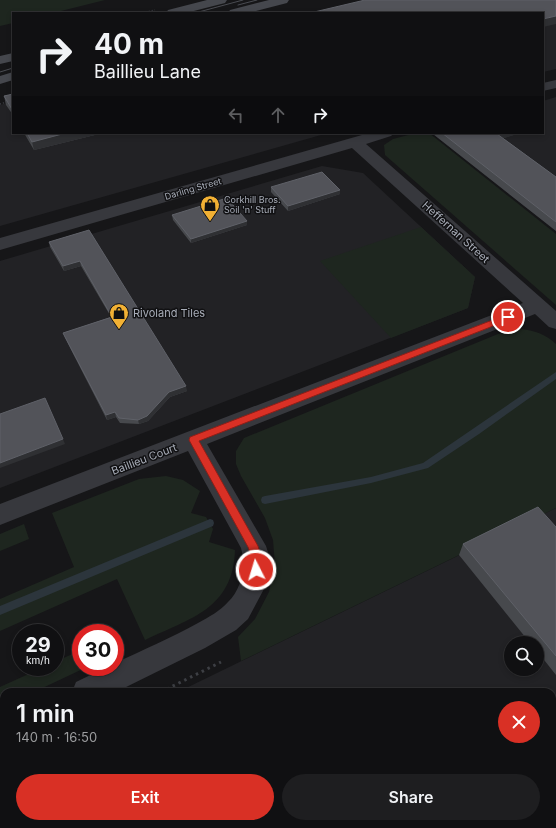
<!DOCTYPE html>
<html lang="en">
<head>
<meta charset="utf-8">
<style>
  body { margin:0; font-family:Inter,sans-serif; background:#1e1e20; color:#f1f3f6; height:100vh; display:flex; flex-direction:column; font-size:15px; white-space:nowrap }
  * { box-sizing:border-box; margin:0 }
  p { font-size:13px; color:#9c9d9f }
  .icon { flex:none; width:22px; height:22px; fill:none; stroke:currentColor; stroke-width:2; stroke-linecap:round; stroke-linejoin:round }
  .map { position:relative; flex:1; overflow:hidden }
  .side { position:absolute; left:0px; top:688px; width:556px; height:140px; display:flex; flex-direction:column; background:#101012; border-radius:12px 12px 0 0; box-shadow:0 2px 6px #0003,0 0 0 1px #303032 }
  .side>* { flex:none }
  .hud { position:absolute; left:12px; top:12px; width:532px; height:122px; border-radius:0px; box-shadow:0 2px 6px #0003,0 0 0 1px #303032; background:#101012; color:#f1f3f6; overflow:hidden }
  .fabs { position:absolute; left:504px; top:636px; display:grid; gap:8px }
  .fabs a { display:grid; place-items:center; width:40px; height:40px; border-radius:50%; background:#101012; box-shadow:0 2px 6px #0003,0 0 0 1px #303032; font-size:20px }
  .speed { position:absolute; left:12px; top:624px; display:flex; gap:8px; font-size:20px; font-weight:700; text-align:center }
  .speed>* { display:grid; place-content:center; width:52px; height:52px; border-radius:50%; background:#101012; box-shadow:0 2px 6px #0003,0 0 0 1px #303032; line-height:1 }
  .speed small { font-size:10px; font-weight:400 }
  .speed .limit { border:6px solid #d22; background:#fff; color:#111 }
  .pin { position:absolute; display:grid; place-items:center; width:34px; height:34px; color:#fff; margin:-17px; border:2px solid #fff; border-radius:50%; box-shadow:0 1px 4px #0007 }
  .me { position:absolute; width:44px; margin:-22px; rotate:355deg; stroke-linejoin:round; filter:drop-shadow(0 0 3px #0008) }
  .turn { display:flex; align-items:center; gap:14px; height:84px; padding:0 16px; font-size:18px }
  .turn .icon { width:52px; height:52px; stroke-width:2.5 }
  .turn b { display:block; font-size:28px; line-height:34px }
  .lanes { display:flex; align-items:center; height:38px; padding:0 16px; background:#0003; justify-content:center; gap:20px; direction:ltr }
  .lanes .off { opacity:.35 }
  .round { display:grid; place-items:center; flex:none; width:42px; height:42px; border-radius:21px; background:#1e1e20 }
  .headline { display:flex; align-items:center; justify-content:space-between; height:68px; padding:0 16px }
  h1 { font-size:24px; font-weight:600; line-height:30px }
  .action { display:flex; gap:8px; margin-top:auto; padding:8px 16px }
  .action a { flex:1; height:46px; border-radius:24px; background:#d93025; color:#fff; font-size:16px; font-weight:600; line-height:46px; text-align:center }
  .action a+a { background:#1e1e20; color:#f1f3f6 }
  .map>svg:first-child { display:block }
  .built { fill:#222225; fill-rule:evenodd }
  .green { fill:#1e261f }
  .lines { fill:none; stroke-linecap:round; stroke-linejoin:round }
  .stream { fill:#2c353c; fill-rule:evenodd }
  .path-far1 { stroke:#3d3f44; stroke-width:1.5; stroke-dasharray:1 2; stroke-linecap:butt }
  .path { stroke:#3d3f44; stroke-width:3; stroke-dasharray:2.5 4; stroke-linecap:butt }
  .minor { fill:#37383d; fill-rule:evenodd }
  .secondary { fill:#45474d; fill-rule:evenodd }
  .tram { stroke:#4a4c52; stroke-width:1 }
  .wall { fill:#47494d }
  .shaded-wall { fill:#2f3033 }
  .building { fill:#525359; stroke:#5f6168 }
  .route { fill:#d93025; stroke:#8d1f18 }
  .labels { text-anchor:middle; stroke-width:3; stroke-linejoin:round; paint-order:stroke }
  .far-street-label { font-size:9px; fill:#a8adb8; stroke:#111113 }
  .far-poi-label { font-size:9px; fill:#a8adb8; stroke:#111113; text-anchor:start }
  .street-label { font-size:11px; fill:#a8adb8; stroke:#111113 }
  .poi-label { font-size:11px; fill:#a8adb8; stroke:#111113; text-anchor:start }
</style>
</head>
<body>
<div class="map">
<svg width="556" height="828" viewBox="0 0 556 828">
  <rect width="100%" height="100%" fill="#161618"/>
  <path class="built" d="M556,0V69L543,72V13H328Z
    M556,97V231L433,134L438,133H543V101Z
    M13,101V133H328L0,226V105Z
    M322,166L363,173L475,277L468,308L0,488V261Z
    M556,508V828H0V778L4,824H552V692H178ZM511,643H537V669H511Z"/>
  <path class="green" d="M0,0H105L53,13H13V23L0,26Z
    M416,133H429L556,234V305L385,155L384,145L393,139Z
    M421,227L475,277L468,308L391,338L320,261Z
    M521,329C536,331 545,334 556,344V508L241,661L238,637L255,619L269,592L275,565L273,540L265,518L241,476L236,464V451L244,438L498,334Z
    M166,476L183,480L200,491L191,513L206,517L213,529L209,542L235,550C233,609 191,618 145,640L117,579L0,631V599L74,567L52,513L139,479Z
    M24,524L29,539L0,551V534Z
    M81,650V667H87L34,692H4V706L0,708V687L44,667H55V662Z"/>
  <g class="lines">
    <path class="stream" d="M556,372V379L479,434L428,468L371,483L265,504L262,503L261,500L262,497L265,496L371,477L423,463Z
      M210,519L213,520L214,523L213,526L0,615V606Z"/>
    <path class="path-far1" d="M143,13L155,10
      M0,104L13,100"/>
    <path class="path" d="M161,692L221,662
      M0,771L4,769"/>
    <path class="minor" d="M556,80V88L543,91V83Z
      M369,133H394L391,136L366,144L556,311V329L549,327L535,314L207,444L266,546L270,559L265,587L248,619L236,630L205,648L116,692H72L76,682L107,667H115V663C143,650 171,638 198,623C209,617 220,611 228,602C242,589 246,566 241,548L188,451L0,525V504L523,303L352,148L0,250V238Z
      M4,717V747L0,749V719Z"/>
    <path class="secondary" d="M207,0H227L225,3L186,13H166L168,10Z
      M269,0H289L287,3L248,13H228L230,10Z
      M13,53V61L0,64V56Z
      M13,72V80L0,84V76Z"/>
    <path class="tram" d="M238,5L257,0
      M195,13L243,0
      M0,72L13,68"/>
  </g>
  <path class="wall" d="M13,94V115L6,105L4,96Z
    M24,133H103L34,150Z
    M434,133H520L503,138L556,177V231L433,134Z
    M271,187L340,190V194L288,211L271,192Z
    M172,215L247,221V225L191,243L173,220Z
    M89,230L187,391L170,397L148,421L139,424L120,423L116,417L107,420L65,338L63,333L111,317L81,266L64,271L50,247L49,242Z
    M556,527V675L537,651V643H530L459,555L463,544Z
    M556,718V780L552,774V720Z"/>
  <path class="shaded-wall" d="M556,16V24L543,27V19Z
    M66,133H103L34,150L32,142Z
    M500,133H520L496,141L497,134Z
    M340,190V194L288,211V206Z
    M247,221V225L191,243V239Z
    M80,261L81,266L64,271L63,266Z
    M186,386L187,391L170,397L148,421L139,424L138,420L169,392Z
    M115,412L116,417L107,420L106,415Z
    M63,439L65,444L0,468V463Z"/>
  <path class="building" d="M365,0H556V16L543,19V13H310Z
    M13,94V111L4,96Z
    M27,133H66L32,142Z
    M442,133H500L497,134L556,177V222Z
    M322,172L340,190L288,206L271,187Z
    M227,198L247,221L191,239L172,215Z
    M89,230L186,386L169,392L147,416L138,420L119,418L115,412L106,415L63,333L112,317L80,261L63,266L49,242Z
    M45,398L63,439L0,463V414Z
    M538,507L556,527V656L463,544Z
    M556,718V770L552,765V720Z
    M4,772V824H235L237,828H0V774Z"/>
  <path class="route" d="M508,314L511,315V319L199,441L258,546C261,555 264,564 260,574L256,575L252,574L251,570L252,559L248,547L189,440L190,437Z"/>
  <defs>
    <symbol id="shop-pin" viewBox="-11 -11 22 30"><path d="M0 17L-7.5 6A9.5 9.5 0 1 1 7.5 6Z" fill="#f2b134" stroke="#111113"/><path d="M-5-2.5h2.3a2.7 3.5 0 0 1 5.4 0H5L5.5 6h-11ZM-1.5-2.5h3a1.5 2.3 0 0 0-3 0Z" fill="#111"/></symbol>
  </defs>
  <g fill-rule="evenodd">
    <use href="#shop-pin" x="199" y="194" width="22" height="30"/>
    <use href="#shop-pin" x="108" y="302" width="22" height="30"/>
  </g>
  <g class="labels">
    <g class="far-street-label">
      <text transform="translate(193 189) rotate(-16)" y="3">Darling Street</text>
    </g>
    <g class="far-poi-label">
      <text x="224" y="203">Corkhill Bros.<tspan x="224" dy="10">Soil 'n' Stuff</tspan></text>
    </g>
    <g class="street-label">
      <text transform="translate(456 232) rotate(42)" y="4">Heffernan Street</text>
      <text transform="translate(144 459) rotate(-21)" y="4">Baillieu Court</text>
    </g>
    <g class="poi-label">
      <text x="133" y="317">Rivoland Tiles</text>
    </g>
  </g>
</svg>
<div class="fabs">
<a><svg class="icon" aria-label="search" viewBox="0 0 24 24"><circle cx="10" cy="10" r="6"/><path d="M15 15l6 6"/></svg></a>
</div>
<div class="speed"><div>29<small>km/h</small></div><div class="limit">30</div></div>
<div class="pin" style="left:508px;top:317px;background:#d93025"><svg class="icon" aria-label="arrive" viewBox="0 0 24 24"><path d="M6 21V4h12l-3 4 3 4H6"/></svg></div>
<svg class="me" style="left:256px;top:570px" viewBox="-20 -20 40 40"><circle r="17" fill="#d93025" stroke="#fff" stroke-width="3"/><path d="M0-11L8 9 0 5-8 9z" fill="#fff"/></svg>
<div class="hud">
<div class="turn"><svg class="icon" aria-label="right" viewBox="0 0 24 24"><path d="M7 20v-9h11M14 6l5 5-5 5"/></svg><div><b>40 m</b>Baillieu Lane</div></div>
<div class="lanes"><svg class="icon off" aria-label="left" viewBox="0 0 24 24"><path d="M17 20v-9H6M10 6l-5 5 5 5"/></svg><svg class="icon off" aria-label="ahead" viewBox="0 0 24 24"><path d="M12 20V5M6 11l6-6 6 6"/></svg><svg class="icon" aria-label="right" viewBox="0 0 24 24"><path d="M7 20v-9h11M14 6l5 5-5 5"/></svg></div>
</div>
<section class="side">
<div class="headline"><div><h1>1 min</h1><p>140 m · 16:50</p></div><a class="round" style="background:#d93025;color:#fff"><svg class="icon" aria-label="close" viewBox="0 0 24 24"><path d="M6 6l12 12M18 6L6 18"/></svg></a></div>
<div class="action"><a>Exit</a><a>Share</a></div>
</section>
</div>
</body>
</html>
